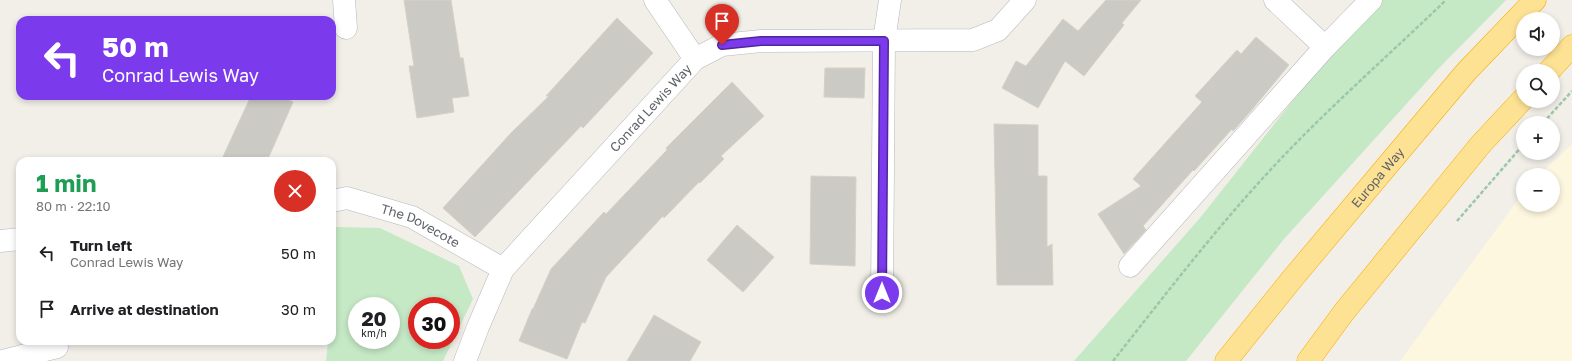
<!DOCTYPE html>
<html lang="en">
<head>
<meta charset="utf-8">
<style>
  body { margin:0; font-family:"Golos Text",sans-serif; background:#f6f6f6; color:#202124; height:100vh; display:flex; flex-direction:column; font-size:15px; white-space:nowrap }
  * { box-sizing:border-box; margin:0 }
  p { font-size:13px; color:#757577 }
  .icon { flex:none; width:22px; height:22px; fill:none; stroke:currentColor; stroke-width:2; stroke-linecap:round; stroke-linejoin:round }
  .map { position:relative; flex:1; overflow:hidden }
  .sheet { position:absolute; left:16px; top:157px; width:320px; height:188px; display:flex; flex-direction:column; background:#fff; border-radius:12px; box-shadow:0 2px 6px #0003 }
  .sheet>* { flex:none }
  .guide { position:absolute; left:16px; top:16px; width:320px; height:84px; border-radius:12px; box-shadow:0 2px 6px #0003; background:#7c3aed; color:#fff; overflow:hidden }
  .tools { position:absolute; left:1516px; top:12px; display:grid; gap:8px }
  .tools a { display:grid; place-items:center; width:44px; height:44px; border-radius:50%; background:#fff; box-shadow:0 2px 6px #0003; font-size:20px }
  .speed { position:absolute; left:348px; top:297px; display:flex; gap:8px; font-size:20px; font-weight:700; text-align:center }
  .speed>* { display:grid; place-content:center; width:52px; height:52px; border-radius:50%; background:#fff; box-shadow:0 2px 6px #0003; line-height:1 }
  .speed small { font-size:10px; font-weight:400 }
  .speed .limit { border:6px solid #d22; background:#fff; color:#111 }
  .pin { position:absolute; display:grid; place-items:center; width:34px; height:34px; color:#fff; margin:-41px -17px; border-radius:50% 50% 50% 0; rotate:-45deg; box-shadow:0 0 4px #0007 }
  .pin .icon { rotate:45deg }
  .me { position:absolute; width:44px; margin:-22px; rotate:0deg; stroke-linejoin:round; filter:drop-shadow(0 0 3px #0008) }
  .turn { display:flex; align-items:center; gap:14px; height:84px; padding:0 20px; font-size:18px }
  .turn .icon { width:52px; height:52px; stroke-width:2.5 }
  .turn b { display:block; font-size:28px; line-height:34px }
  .round { display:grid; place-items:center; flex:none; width:42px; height:42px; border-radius:21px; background:#f6f6f6 }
  .overview { display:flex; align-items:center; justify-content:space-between; height:68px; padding:0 20px }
  h1 { font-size:24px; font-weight:700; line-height:30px; color:#1e9e55 }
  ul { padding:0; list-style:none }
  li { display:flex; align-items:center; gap:12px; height:56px; padding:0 20px }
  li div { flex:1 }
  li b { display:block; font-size:15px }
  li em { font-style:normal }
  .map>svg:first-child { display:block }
  .commercial { fill:#fef7e0 }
  .green { fill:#c5e8c5; fill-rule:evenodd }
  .building { fill:#cccac5; stroke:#d6d1c6 }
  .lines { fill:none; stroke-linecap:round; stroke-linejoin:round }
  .minor-casing { stroke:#b5b8bc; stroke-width:23 }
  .highway-casing { stroke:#f9ab00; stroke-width:23 }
  .path { stroke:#9cc7a9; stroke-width:2.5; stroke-dasharray:4 2; stroke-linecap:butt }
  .minor { stroke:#fff; stroke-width:22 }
  .highway { stroke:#fde293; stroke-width:22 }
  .route-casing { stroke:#51269a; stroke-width:10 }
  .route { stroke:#7c3aed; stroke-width:7 }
  .labels { text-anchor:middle; stroke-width:3; stroke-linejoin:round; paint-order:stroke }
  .street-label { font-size:13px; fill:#5f6368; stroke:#fff }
</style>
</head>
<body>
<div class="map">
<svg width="1572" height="361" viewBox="0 0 1572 361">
  <rect width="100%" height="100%" fill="#f1efe8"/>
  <path class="commercial" d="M1572,144V361H1400L1523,193V205H1553V175H1539Z"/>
  <path class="green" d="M1380,0H1506L1438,69L1284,239L1186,361H1074L1200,218L1328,56Z
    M336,227L380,228L459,266L473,299L443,361H326L328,341H332V280ZM357,306H391V340H357ZM417,306H451V340H417Z"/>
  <path class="building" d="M404,0H451L460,58H463L469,96L452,98L454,112L417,118L409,66H414Z
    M1106,0H1141L1122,23L1124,25L1084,76L1065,61L1038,108L1002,88L1016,61L1026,66L1063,19L1078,31Z
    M617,18L653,53L583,128L581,126L475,237L443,208L511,133L549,96H546Z
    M1256,37L1289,65L1250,112L1233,131L1232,129L1194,171L1193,170L1143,226L1146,230L1124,254L1098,214L1141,186L1133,179L1202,102L1195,96L1237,50L1241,54Z
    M825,68H865L864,98L824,97Z
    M732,82L764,116L721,156L724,159L700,183L699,182L664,218L663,216L606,277L585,323L582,322L567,359L519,341L532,309H533L551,269L604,212L606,214L667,150L666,148Z
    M251,96H279L293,102L267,161H221Z
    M994,124L1038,125V176H1047V247L1052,244L1053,285H997Z
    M811,176L856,177L855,266L810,264Z
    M737,225L774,257L743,292L707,260Z
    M654,315L701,342L690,361H627Z"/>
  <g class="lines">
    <defs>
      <g id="minor">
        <path d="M344,0L346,28"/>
        <path d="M655,0L695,59"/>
        <path d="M1275,0L1325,47"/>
        <path id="s1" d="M332,201L347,198L412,217L503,269"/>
        <path d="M0,241L20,239"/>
        <path d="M1130,266L1325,47L1371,0"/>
        <path d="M882,293L884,41L890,0"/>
        <path d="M3,361L57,347"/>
        <path id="s2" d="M465,361L478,327L503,269L695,59L722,45L761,41L973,40L998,30L1025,0"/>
      </g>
      <g id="highway">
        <path d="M1549,71L1572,46"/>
        <path id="s3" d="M1226,361L1292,279L1466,72L1535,0"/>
        <path d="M1308,361L1344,312L1481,144L1523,99"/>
      </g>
    </defs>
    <use href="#minor" class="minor-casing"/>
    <use href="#highway" class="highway-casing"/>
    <path class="path" d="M1543,123L1572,91
      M1457,221L1523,145
      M1113,361C1162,299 1210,236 1263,178C1320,115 1385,59 1446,0"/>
    <use href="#minor" class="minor"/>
    <use href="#highway" class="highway"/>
  </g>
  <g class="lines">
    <defs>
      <path id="route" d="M722,45L761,41H884L882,293"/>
    </defs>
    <use href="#route" class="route-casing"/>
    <use href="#route" class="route"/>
  </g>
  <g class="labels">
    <g class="street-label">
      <text dy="5" stroke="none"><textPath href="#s2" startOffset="318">Conrad Lewis Way</textPath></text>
      <text dy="5" stroke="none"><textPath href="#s3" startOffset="238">Europa Way</textPath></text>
      <text dy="5" stroke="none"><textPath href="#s1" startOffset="94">The Dovecote</textPath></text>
    </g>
  </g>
</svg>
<div class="tools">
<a><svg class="icon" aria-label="sound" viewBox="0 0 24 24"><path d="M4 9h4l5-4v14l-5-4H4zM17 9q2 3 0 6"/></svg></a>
<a><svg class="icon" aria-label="search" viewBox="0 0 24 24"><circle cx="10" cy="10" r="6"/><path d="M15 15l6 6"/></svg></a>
<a>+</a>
<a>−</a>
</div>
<div class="speed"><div>20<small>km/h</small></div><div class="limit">30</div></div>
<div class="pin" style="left:722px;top:45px;background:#d93025"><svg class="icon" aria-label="arrive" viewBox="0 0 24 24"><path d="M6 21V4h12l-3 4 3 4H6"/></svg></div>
<svg class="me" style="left:882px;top:293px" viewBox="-20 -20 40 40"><circle r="17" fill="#7c3aed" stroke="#fff" stroke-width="3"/><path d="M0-11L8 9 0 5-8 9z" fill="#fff"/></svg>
<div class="guide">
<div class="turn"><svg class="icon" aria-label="left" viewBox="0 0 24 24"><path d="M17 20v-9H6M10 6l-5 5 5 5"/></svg><div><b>50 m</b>Conrad Lewis Way</div></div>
</div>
<section class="sheet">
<div class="overview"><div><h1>1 min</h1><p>80 m · 22:10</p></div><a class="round" style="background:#d93025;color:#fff"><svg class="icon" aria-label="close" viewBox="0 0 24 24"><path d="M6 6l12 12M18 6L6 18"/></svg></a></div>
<ul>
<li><svg class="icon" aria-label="left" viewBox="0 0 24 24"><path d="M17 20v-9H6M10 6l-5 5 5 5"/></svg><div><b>Turn left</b><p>Conrad Lewis Way</p></div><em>50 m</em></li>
<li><svg class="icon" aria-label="arrive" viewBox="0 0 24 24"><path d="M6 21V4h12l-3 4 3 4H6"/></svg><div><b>Arrive at destination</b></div><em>30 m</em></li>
</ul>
</section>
</div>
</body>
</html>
